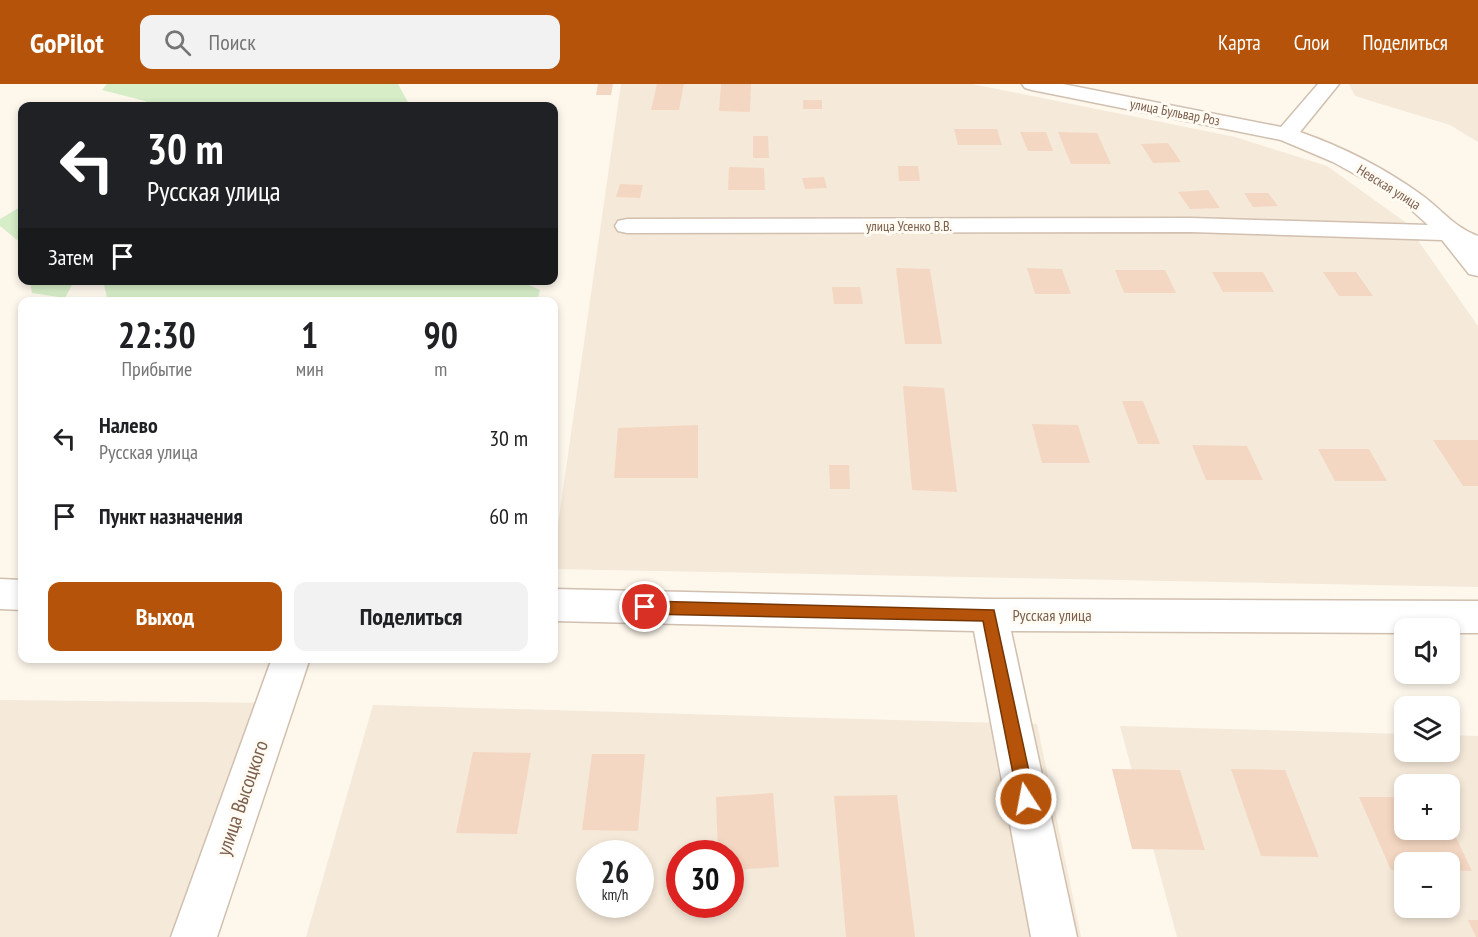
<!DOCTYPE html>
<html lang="ru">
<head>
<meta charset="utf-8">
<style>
  body { margin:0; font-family:"PT Sans Narrow",sans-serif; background:#f2f2f2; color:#202124; height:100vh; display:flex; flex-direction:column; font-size:22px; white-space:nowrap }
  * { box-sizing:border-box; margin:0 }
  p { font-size:20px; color:#757577 }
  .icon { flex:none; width:33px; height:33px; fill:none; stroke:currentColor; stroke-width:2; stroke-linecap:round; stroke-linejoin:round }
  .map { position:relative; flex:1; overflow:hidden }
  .side { position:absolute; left:18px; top:213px; width:540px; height:366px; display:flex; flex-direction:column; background:#fff; border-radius:12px; box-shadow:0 3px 9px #0003 }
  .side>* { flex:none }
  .banner { position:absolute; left:18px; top:18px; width:540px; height:183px; border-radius:12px; box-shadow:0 3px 9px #0003; background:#202124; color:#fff; overflow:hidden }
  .buttons { position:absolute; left:1394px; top:534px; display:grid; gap:12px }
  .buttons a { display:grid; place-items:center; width:66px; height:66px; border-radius:12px; background:#fff; box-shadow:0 3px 9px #0003; font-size:30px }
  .speed { position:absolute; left:576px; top:756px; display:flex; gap:12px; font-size:30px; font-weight:700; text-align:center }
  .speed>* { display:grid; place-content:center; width:78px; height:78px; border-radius:50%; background:#fff; box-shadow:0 3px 9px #0003; line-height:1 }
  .speed small { font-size:15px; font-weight:400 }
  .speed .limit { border:9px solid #d22; background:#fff; color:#111 }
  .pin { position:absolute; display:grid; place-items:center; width:51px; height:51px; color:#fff; margin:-26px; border:3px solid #fff; border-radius:50%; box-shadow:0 2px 6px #0007 }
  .me { position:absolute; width:66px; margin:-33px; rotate:349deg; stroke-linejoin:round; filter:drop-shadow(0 0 4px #0008) }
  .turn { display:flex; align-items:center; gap:21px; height:126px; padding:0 30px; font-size:27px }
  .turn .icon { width:78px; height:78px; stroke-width:2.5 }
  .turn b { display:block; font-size:42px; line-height:51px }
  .then { display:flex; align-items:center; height:57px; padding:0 30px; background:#0003; gap:12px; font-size:22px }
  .eta { display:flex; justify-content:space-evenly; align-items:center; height:102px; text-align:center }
  .eta b { font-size:36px; font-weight:700; line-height:42px }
  .primary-button { display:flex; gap:12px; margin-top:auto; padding:12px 30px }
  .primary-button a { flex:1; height:69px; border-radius:12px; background:#b45309; color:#fff; font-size:24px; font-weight:700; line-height:69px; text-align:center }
  .primary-button a+a { background:#f2f2f2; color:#202124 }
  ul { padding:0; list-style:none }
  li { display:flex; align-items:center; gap:18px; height:78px; padding:0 30px }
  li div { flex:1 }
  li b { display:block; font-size:22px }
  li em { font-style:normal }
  header { display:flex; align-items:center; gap:36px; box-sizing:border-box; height:84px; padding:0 30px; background:#b45309; color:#fff }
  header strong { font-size:28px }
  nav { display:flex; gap:33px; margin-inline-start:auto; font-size:21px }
  .search { width:420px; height:54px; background:#f2f2f2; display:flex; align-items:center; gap:15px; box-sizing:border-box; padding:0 21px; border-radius:12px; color:#757577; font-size:22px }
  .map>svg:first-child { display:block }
  .residential { fill:#f5e9d9; fill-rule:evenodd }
  .green { fill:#d6edc8 }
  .building { fill:#f4d7c2 }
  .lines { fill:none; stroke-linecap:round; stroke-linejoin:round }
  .minor-casing { stroke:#d1bfaf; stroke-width:3 }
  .minor { fill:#fff; fill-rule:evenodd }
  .route { fill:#b45309; stroke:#753606; stroke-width:1.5 }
  .labels { text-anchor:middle; stroke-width:6; stroke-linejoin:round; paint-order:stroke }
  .far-street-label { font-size:14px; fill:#7b5e4c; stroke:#fffbf3 }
  .street-label { font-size:16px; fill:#7b5e4c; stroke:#fffbf3 }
  .near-street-label { font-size:20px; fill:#7b5e4c; stroke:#fffbf3 }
</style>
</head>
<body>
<header>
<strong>GoPilot</strong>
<div class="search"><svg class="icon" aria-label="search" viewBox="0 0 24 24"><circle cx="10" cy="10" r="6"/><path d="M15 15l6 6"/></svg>Поиск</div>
<nav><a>Карта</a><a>Слои</a><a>Поделиться</a></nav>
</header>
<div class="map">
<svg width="1478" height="853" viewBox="0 0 1478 853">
  <rect width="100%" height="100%" fill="#fdf7ec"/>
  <path class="residential" d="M621,0H972L1235,53L1327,82L1405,138L1478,242V503L554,485V469Z
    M1349,0H1478V58L1450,41L1355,12Z
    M0,616L292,619L210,853H0Z
    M373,621L1037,640L1081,853H306ZM590,770H640V820H590ZM680,770H730V820H680Z
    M1120,642L1404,650V668H1449V651L1478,652V853H1177ZM1404,700H1449V746H1404ZM1404,778H1449V824H1404Z"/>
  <path class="green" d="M107,0H398L410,22H153L145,17L102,6Z
    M22,122V160L0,142V135Z
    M30,197V196L74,197L65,214L32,209Z
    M520,197L540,206L537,217H108L103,197Z"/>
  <path class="building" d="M598,0H613L611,11H596Z
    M657,0H684L679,26H651Z
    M721,0H751L750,28L719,27Z
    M803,16H822V25H803Z
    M954,45H997L1002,61H958Z
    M1020,48H1046L1053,67H1028Z
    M1058,48L1097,49L1111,80H1071Z
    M753,52H768L769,74H753Z
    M1168,59L1181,78L1153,79L1141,60Z
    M898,82H918L920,97H899Z
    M729,83L764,84L765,106H728Z
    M824,93L827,104L805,105L802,94Z
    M620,100L643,101L640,114L616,113Z
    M1208,106L1220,124L1190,125L1178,108Z
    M1244,109H1268L1278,122L1253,123Z
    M896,184L930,185L942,260H905Z
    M1027,184L1062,185L1071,210H1035Z
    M1115,186H1165L1176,209H1124Z
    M1212,188H1263L1274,208H1223Z
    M1323,188H1356L1373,212H1339Z
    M832,203H860L863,220H834Z
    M903,302L944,304L957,408L912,406Z
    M1122,317H1143L1160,360H1138Z
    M1032,340L1078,341L1090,379H1042Z
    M698,341V394H614L618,344Z
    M1433,356H1478V402H1463Z
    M1192,361L1247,362L1263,396H1206Z
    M1318,365H1369L1387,397H1335Z
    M829,381H849L850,405H830Z
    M473,668L531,669L517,750L456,749Z
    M592,670H645L638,747L582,746Z
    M1112,685L1180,686L1205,766L1132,765Z
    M1231,685L1285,686L1319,773L1261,772Z
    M773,709L779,783L730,786V770H718L716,713Z
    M897,711L915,853H846L834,712Z
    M1359,713H1404V746H1449V739L1472,787L1449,786V778H1404V786H1391Z
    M1468,836H1478V853H1476Z"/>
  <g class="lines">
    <defs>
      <path id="minor" d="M1022,0H1063L1281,43L1318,0H1339L1300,48C1343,63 1386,85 1423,112C1443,127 1454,143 1478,152V192L1469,190L1442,156L1191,148L627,149L618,147L615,142L618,137L627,135L1191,134L1428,141L1406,121L1371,99L1333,78L1281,56L1032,6L1025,4Z
        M0,495L22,496V526L0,525Z
        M554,505L989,515L1478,517V549H1449V544H1404V549L1011,547L1077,853H1031L974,547L554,537Z
        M272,574H310L217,853H171Z"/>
    </defs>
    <use href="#minor" class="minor-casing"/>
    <use href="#minor" class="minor"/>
  </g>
  <path class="route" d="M645,517L994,526L1035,715L1032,721L1026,724L1020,721L1018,715L983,537L645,530L638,523Z"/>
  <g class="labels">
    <g class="far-street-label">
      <text transform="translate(1175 28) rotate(11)" y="5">улица Бульвар Роз</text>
      <text transform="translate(1389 103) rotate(32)" y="5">Невская улица</text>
      <text x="909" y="147">улица Усенко В.В.</text>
    </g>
    <g class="street-label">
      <text x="1052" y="537">Русская улица</text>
    </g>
    <g class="near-street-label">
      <text transform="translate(242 714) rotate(-71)" y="7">улица Высоцкого</text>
    </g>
  </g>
</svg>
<div class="buttons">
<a><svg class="icon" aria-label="sound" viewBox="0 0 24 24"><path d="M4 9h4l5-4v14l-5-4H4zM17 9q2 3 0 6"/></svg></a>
<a><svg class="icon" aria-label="layers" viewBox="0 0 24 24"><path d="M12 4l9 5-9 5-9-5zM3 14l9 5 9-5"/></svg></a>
<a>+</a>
<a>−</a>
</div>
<div class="speed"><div>26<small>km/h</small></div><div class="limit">30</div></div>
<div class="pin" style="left:645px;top:523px;background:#d93025"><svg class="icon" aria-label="arrive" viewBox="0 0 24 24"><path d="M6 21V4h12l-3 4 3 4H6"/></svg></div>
<svg class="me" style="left:1026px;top:715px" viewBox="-20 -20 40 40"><circle r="17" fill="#b45309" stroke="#fff" stroke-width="3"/><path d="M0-11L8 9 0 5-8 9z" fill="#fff"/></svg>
<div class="banner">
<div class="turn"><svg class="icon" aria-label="left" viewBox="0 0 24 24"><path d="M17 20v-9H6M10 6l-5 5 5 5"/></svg><div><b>30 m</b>Русская улица</div></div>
<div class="then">Затем<svg class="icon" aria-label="arrive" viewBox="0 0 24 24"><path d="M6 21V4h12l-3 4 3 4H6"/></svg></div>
</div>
<section class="side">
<div class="eta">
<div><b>22:30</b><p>Прибытие</p></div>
<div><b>1</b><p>мин</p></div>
<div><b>90</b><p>m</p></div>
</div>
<ul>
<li><svg class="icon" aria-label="left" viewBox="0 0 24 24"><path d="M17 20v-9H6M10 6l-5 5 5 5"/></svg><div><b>Налево</b><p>Русская улица</p></div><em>30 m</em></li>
<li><svg class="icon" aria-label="arrive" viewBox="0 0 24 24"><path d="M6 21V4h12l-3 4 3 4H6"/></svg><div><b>Пункт назначения</b></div><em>60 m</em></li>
</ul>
<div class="primary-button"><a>Выход</a><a>Поделиться</a></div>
</section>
</div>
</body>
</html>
